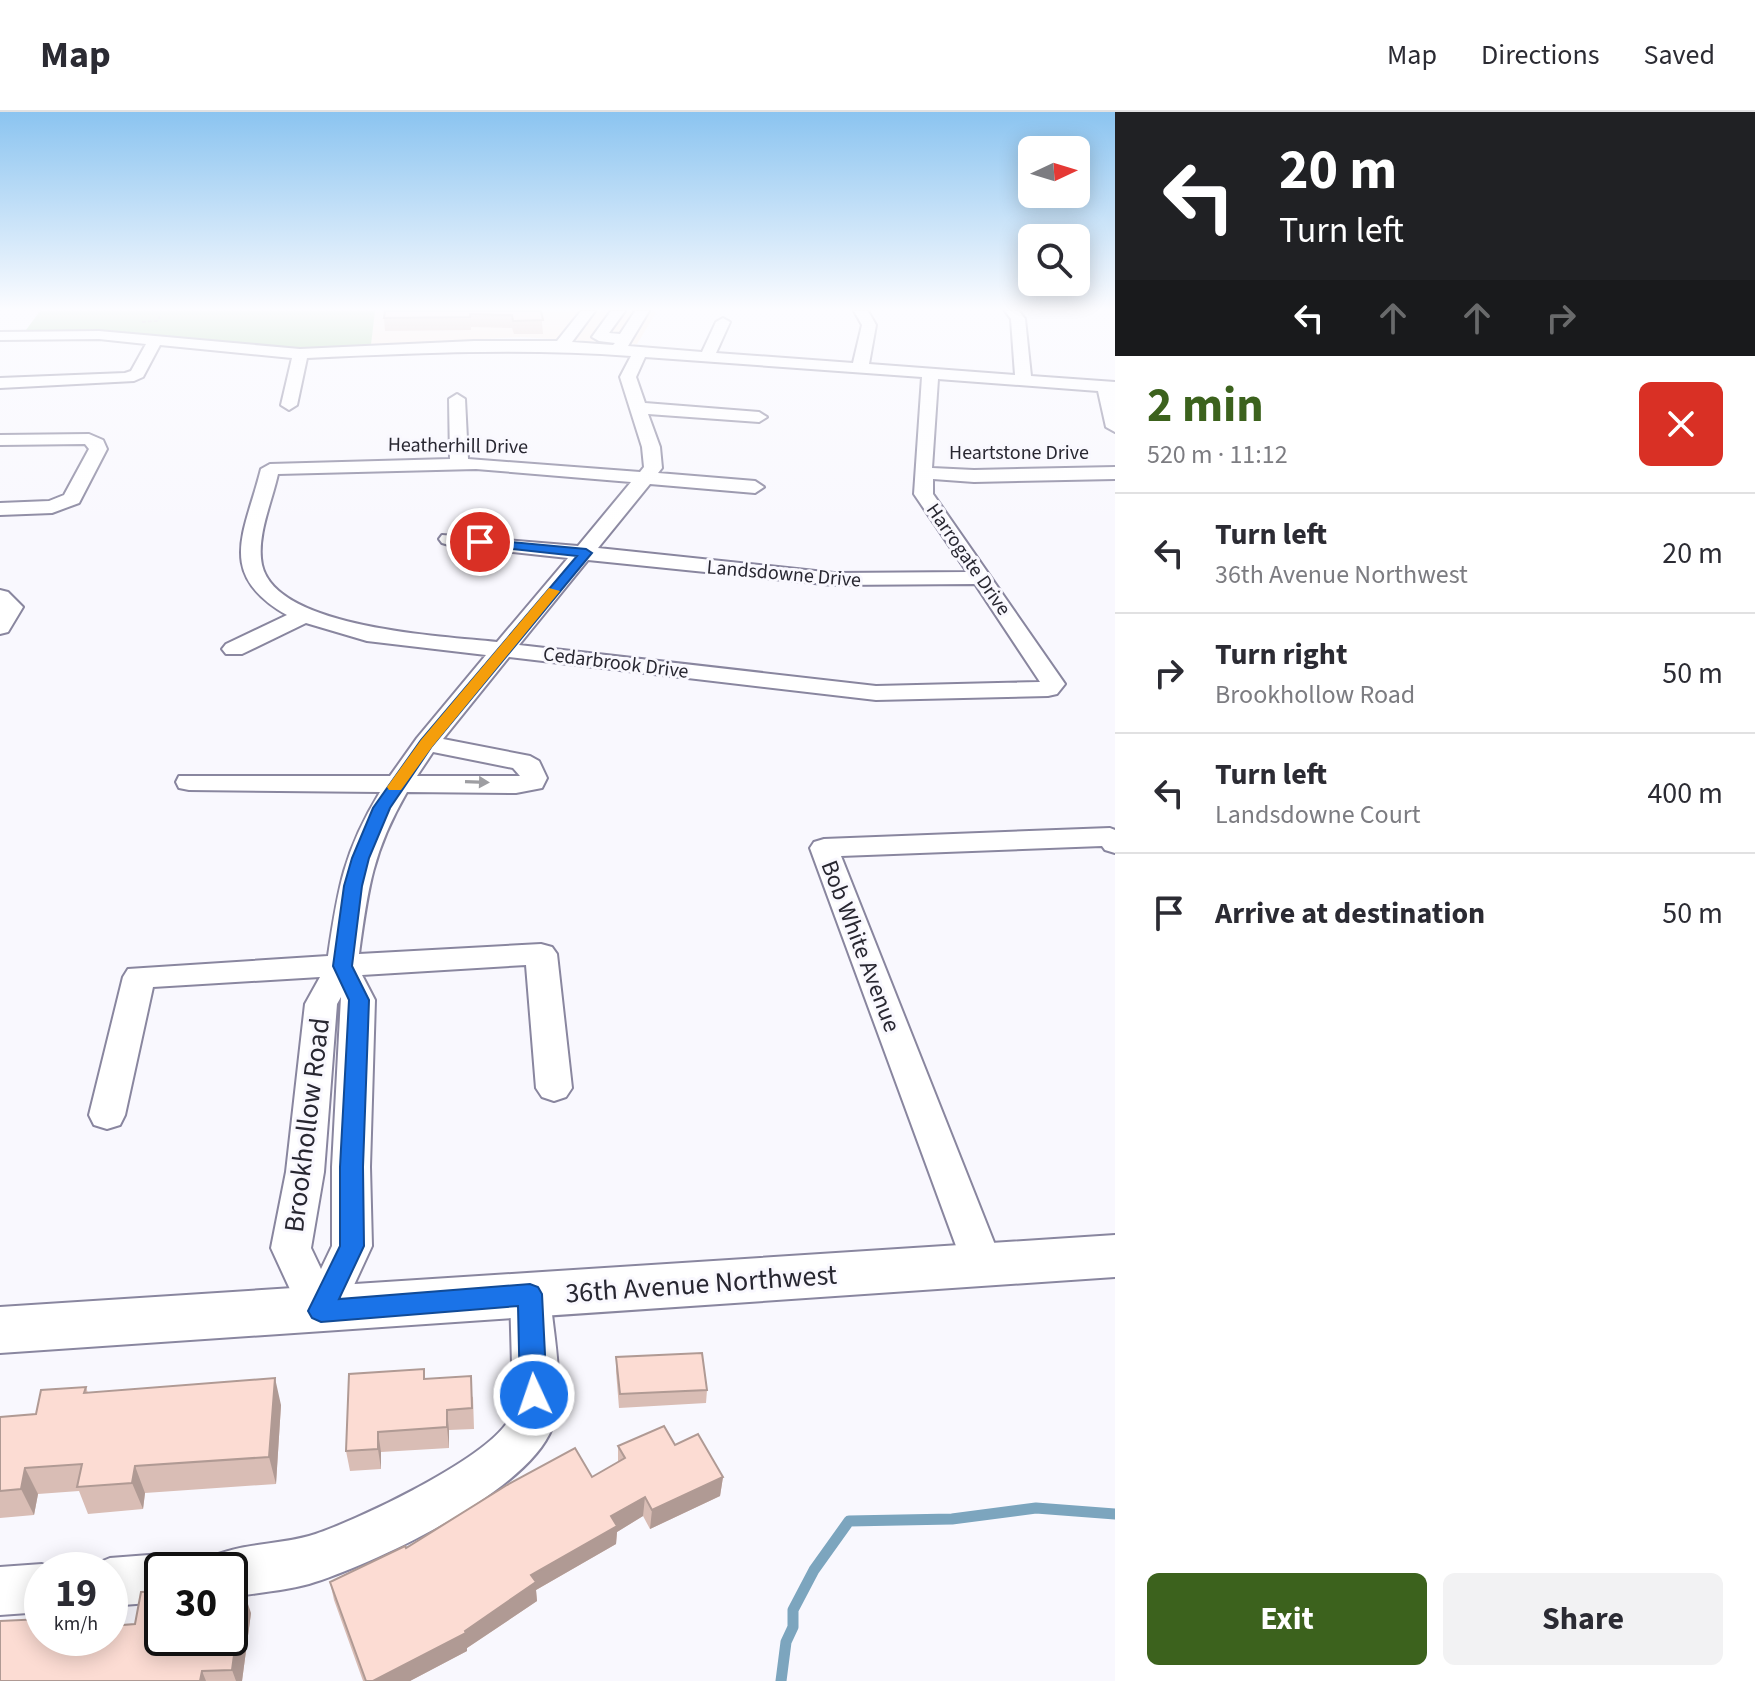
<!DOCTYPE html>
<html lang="en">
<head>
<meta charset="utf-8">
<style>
  body { margin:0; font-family:"Source Sans 3",sans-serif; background:#f2f2f3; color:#2b2b33; height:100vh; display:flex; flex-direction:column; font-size:30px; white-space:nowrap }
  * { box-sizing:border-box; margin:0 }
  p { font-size:26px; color:#7c7c81 }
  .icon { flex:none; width:44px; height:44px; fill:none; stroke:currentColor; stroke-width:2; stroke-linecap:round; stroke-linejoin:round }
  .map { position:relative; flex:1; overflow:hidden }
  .side { display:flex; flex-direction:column; background:#fff; width:640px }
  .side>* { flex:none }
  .banner { background:#202124; color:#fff; overflow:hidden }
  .needle { width:52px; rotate:86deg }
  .controls { position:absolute; left:1018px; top:24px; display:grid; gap:16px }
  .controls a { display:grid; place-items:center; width:72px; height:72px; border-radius:12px; background:#fff; box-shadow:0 4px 20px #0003; font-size:40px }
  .speed { position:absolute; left:24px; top:1440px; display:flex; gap:16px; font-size:40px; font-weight:700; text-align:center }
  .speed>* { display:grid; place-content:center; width:104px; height:104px; border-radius:50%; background:#fff; box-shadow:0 4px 20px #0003; line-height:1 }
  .speed small { font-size:20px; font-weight:400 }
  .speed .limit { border:4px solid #111; border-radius:12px; background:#fff; color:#111 }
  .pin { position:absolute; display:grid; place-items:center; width:68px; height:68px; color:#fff; margin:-34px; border:4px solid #fff; border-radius:50%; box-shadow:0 2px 8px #0007 }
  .me { position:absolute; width:88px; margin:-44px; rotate:357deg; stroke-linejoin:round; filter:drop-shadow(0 0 6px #0008) }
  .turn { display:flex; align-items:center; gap:28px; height:168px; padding:0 32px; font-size:36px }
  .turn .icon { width:104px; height:104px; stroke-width:2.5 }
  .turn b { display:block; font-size:56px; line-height:68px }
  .lanes { display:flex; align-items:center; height:76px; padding:0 32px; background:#0003; justify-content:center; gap:40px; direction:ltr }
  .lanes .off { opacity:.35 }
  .round { display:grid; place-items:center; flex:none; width:84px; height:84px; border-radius:12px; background:#f2f2f3 }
  .headline { display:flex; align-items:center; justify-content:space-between; height:136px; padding:0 32px }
  h1 { font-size:48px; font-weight:700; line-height:60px; color:#3c621d }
  .action { display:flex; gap:16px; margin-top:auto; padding:16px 32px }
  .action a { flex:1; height:92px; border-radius:12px; background:#3c621d; color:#fff; font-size:32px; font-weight:700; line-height:92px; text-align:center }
  .action a+a { background:#f2f2f3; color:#2b2b33 }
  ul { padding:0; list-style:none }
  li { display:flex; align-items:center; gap:24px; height:120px; padding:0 32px; border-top:2px solid #e1e1e2 }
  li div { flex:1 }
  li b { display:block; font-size:30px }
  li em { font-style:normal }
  header { display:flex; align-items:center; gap:48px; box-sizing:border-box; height:112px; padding:0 40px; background:#fff; border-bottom:2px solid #e1e1e2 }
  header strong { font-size:38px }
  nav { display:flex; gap:44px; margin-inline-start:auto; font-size:28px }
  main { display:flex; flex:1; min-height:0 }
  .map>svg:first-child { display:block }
  .education { fill:#fcebe0 }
  .green { fill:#a9d2a4 }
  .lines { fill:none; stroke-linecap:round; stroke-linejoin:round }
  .stream { stroke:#7ca5be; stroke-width:11 }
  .minor-casing { stroke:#89869f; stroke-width:4 }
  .major-casing { stroke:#89869f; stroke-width:4 }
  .path { stroke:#a6a5ad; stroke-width:2; stroke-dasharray:4 2; stroke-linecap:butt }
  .minor { fill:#fff; fill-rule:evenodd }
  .major { fill:#fff; fill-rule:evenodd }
  .wall { fill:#d9bdb5 }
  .shaded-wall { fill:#b09a94 }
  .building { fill:#fcdcd3; stroke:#b09a94; stroke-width:2 }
  .oneway { fill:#9e9ea2 }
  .route { fill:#1a73e8; stroke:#114b97; stroke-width:2 }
  .slow { fill:#f59e0b }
  .labels { text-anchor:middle; stroke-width:6; stroke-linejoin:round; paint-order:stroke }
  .far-street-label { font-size:20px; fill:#282731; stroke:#f9f8fe }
  .street-label { font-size:24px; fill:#282731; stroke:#f9f8fe }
  .near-street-label { font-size:28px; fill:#282731; stroke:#f9f8fe }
</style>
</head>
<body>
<header>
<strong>Map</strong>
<nav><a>Map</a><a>Directions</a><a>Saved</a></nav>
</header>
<main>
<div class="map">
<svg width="1115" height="1569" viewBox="0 0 1115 1569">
  <rect width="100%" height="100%" fill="#f9f8fe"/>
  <path class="education" d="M375,199H657L637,232L521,225L371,233Z"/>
  <path class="green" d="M40,199H375L371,233L296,237L97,218H26Z"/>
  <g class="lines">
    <path class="stream" d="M781,1569L786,1530L793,1515V1498L814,1458L849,1409L952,1407L1036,1396L1115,1402"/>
    <defs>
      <path id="minor" d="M581,199H595L572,230L613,233L615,231L599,229L592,225L611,199H625L609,221L620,222L635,199H649L628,234L702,240L716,210L723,206L730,210L716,241L853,251L862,213L854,199H868L876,213L869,252L1015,263L1011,207L1005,199H1019L1025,207L1031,264L1115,270V320L1106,315L1098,279L938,267L932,356L974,358L1115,355V367L974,370L933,367V382L1065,572L1057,582L1048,584L876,588L509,545L443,627L530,644L539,649L547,666L542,676L516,681L407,680C373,739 368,775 359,842L541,832L552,835L557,842L572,976L566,985L554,989L542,985L536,976L526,853L362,863L375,888L370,1055L372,1134L336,1212L321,1217L306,1212L271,1136L286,1060L305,892L320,865L153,875L125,1003L120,1013L107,1017L94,1013L89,1003L123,865L128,857L328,844C338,776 344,739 380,680L189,678L179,676L176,670L179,664H390L417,626L486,543L367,529L306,511L242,542H226L222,537L226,532L287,503C215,462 245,421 261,357L270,352L450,347L449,287L457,282L465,287L468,347L640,360L644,355L642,335L620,265L631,244C522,236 415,241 307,246L297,293L289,298L281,293L292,246L160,233L143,265L134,269L0,276V266L125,261L131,259L146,232L99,227L0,228V220L99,219L300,237L474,229H557ZM645,245L922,265L914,382L967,460L834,461L598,436L650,372L755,381L764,375L755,369L658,361L662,356L660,335L648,302L759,310L767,305L759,300L645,291L636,265ZM476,357L631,370L578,434L442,423L439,427L442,431L449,433L568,446L497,530C444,524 276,517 262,453C256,424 272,390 278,362ZM588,448L834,473L975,472L1040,570L876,574L519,533ZM433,640L513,656L520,664H417ZM341,885L332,1055V1134L321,1157L311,1136L324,1060L337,892Z
        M89,322L103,328L107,337L79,391L52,401L0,403V391L49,389L64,383L89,337L85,332L0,333V323Z
        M0,478L8,480L23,495L8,520L0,522Z
        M1110,716L1115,718V741L1105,738L1102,734L841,744L1003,1153L997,1165L983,1170L969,1165L963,1153L810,736L814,730L824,727Z
        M530,1164L544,1170L550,1182C553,1223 566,1276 552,1316C528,1380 372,1453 309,1472C283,1479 256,1481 230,1485V1458H207L213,1444C244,1431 277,1433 309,1424C353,1411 490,1346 510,1306C512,1301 512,1294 513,1288L510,1182L516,1170Z
        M162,1442L179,1449L183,1458H162V1490L110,1494V1458H91L93,1453L110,1446Z
        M42,1452L58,1458H42V1500L0,1503V1455Z"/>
      <path id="major" d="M1115,1123V1165L0,1241V1195Z"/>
    </defs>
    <use href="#minor" class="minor-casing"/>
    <use href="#major" class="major-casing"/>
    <path class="path" d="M142,210L157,209L160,205"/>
    <use href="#minor" class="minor"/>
    <use href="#major" class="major"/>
  </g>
  <path class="wall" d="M541,199L543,222H514L512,216L471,215V218L385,219L384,206Z
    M616,1245L707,1278L706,1291L619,1296L616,1259Z
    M424,1257L425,1267L473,1285L474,1317L449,1318V1336L381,1340V1357L350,1359L346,1339Z
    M86,1275L88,1281L281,1293L276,1372L145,1381L143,1397L88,1402L79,1379L38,1382L34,1403L0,1406V1305L36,1302Z
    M675,1333L723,1365L720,1384L650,1417L643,1404L617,1420L616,1432L536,1478L537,1489L467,1536V1539L410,1569H363L334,1488L330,1470L406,1436L592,1365L618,1350V1334Z
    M251,1501L242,1569H0L42,1526Z"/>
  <path class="shaded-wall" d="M275,1266L281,1293L276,1372L269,1345Z
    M447,1298L449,1318V1336L447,1315Z
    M378,1320L381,1340V1357L378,1337Z
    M135,1354L145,1381L143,1397L132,1371Z
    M25,1356L38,1382L34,1403L21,1377Z
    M723,1365L720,1384L650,1417L652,1398Z
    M645,1385L643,1404L617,1420L616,1432L536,1478L537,1489L467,1536V1539L410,1569H373L465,1519L531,1463L611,1404Z
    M243,1477L251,1501L242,1569H236L232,1558Z
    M202,1559L206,1569H200Z"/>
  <path class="building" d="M385,199H541L543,208L513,209L512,203L470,202V205L384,206Z
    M702,1241L707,1278L620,1282L616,1245Z
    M424,1257V1267L471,1264L472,1296L447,1298V1315L378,1320V1337L346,1339L349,1262Z
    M275,1266L269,1345L135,1354L132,1371L77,1375L82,1352L25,1356L21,1377L0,1379V1305L36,1302L41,1278L86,1275L84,1281Z
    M664,1314L675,1333L698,1322L723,1365L652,1398L645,1385L611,1404L617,1414L531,1463L536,1470L465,1519L466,1521L373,1569H366L330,1470L405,1434L406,1436L507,1373L575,1336L592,1365L625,1346L618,1334Z
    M230,1477H243L232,1558L202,1559L200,1569H0V1509L42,1507L41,1520H42V1526H110V1514L135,1512L141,1480L162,1479V1526H230Z"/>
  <defs><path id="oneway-solid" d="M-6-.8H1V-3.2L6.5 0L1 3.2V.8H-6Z" transform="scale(2)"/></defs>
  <use class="oneway" href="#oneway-solid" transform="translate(477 670) rotate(2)"/>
  <linearGradient id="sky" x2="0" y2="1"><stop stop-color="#8bc4f0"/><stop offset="0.47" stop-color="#fcfcff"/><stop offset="1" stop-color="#fcfcff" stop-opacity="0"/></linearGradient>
  <rect width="1115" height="419" fill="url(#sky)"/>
  <path class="route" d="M480,427L586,437L592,441L432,634L390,696L369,746L362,774L352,854L369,888L363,1055L364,1134L339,1187L530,1172L538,1175L542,1182L547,1283L543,1291L534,1295L524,1291L520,1283L518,1194L321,1210L312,1206L308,1199L340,1134V1055L349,888L333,854L344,774L352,746L373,696L421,628L577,444L476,433L474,430Z"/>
  <path class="slow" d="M549,476L560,479L432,635L401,678H389L387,675L421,628Z"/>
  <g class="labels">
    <g class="far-street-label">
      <text transform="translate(458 333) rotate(1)" y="7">Heatherhill Drive</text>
      <text x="1019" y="347">Heartstone Drive</text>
      <text transform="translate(969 447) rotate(55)" y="7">Harrogate Drive</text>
      <text transform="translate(784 461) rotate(5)" y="7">Landsdowne Drive</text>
      <text transform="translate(616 550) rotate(7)" y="7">Cedarbrook Drive</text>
    </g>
    <g class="street-label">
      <text transform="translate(861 834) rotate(69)" y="8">Bob White Avenue</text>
    </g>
    <g class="near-street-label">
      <text transform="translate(306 1013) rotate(-83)" y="10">Brookhollow Road</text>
      <text transform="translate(701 1171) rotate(-4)" y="10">36th Avenue Northwest</text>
    </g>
  </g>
</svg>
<div class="controls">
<a><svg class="needle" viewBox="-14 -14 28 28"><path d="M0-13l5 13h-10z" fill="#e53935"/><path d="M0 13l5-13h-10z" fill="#7c7c81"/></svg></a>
<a><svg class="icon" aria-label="search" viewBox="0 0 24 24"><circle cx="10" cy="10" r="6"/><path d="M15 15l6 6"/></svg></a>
</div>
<div class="speed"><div>19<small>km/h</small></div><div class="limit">30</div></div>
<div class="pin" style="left:480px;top:430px;background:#d93025"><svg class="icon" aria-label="arrive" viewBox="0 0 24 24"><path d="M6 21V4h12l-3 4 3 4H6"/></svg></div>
<svg class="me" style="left:534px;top:1283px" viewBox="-20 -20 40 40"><circle r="17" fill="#1a73e8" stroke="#fff" stroke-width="3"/><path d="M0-11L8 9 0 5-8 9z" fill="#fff"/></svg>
</div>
<section class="side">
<div class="banner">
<div class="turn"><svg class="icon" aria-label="left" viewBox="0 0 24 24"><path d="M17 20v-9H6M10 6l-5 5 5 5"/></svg><div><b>20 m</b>Turn left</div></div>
<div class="lanes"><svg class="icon" aria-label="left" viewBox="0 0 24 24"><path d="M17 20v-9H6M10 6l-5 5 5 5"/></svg><svg class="icon off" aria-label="ahead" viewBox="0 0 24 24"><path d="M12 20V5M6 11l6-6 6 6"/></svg><svg class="icon off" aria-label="ahead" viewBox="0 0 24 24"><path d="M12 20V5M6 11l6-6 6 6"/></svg><svg class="icon off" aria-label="right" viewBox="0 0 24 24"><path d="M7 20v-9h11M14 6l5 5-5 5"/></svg></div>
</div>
<div class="headline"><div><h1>2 min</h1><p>520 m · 11:12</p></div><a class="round" style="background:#d93025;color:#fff"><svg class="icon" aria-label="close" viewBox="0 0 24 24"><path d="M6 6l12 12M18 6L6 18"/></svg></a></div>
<ul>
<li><svg class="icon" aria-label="left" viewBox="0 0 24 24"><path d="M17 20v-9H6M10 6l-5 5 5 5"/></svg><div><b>Turn left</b><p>36th Avenue Northwest</p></div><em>20 m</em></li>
<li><svg class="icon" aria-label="right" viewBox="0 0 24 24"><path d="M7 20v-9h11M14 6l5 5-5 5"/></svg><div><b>Turn right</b><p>Brookhollow Road</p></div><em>50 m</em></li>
<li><svg class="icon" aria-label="left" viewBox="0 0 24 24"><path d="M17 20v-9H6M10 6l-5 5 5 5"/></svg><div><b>Turn left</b><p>Landsdowne Court</p></div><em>400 m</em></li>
<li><svg class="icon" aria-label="arrive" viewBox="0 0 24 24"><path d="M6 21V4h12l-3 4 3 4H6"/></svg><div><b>Arrive at destination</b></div><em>50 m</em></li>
</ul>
<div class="action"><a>Exit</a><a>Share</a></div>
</section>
</main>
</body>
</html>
